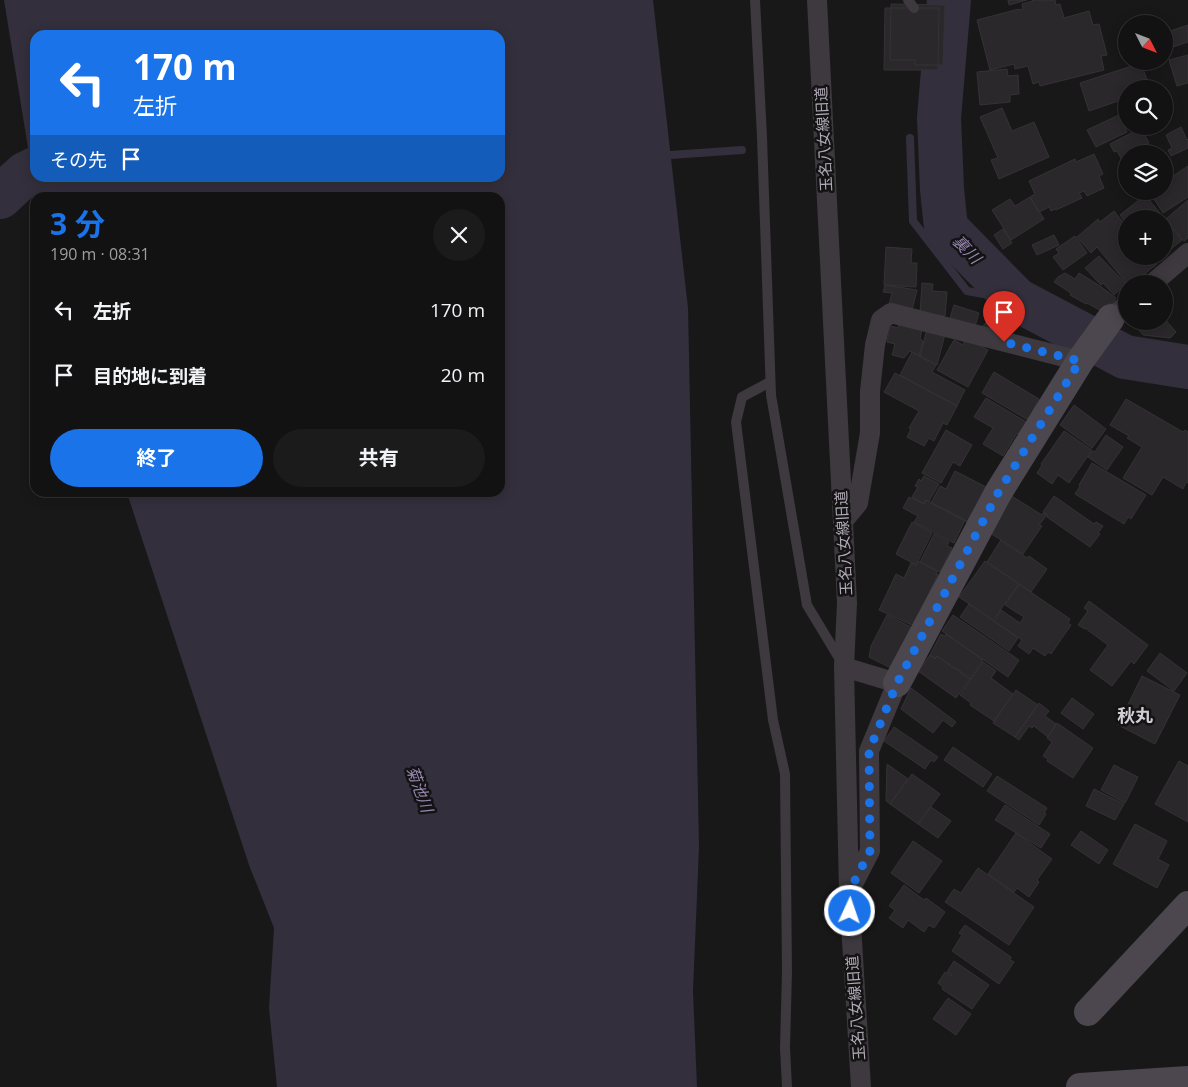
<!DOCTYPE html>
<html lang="ja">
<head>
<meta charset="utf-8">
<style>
  body { margin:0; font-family:"Open Sans","Noto Sans JP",sans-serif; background:#1c1b1c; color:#f1f3f6; height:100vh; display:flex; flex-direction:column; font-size:19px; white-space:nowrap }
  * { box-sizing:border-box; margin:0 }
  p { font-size:16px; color:#9d9ea0 }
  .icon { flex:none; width:28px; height:28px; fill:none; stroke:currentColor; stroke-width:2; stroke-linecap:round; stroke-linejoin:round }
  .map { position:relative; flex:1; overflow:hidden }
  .drawer { position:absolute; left:30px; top:192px; width:475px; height:305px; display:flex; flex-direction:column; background:#131213; border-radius:15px; box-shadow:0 2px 12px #0003,0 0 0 1px #323233 }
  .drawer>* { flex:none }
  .hud { position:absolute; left:30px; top:30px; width:475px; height:152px; border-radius:15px; box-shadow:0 2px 12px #0003,0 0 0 1px #323233; background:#1a73e8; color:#fff; overflow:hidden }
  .needle { width:32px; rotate:132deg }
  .buttons { position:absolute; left:1118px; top:15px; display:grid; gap:10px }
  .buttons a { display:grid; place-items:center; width:55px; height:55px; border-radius:50%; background:#131213; box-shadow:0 2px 12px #0003,0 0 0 1px #323233; font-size:25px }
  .pin { position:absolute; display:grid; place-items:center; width:42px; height:42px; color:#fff; margin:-51px -21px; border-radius:50% 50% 50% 0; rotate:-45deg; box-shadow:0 0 5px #0007 }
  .pin .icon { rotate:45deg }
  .me { position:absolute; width:55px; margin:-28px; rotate:3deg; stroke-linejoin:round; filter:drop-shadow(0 0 4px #0008) }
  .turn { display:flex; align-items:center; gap:18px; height:105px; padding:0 20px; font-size:22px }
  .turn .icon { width:65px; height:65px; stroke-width:2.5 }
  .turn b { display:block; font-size:35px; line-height:42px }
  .then { display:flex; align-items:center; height:48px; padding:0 20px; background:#0003; gap:10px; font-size:19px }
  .round { display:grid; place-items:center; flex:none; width:52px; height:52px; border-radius:26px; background:#1c1b1c }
  .headline { display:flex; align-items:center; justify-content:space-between; height:85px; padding:0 20px }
  h1 { font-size:30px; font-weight:700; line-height:38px; color:#1a73e8 }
  .cta { display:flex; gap:10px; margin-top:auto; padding:10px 20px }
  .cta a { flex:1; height:58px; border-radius:30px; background:#1a73e8; color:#fff; font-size:20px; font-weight:700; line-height:58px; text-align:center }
  .cta a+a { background:#1c1b1c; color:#f1f3f6 }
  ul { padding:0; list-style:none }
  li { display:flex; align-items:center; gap:15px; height:65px; padding:0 20px }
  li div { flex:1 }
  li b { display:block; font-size:19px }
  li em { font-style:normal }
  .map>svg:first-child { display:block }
  .water { fill:#342f3c; fill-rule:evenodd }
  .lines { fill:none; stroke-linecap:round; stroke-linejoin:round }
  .stream { stroke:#342f3c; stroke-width:8 }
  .river { stroke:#342f3c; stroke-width:44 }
  .building { fill:#2a282a; stroke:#353235 }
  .lane { stroke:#3d393e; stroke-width:10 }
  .street { stroke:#3d393e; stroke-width:20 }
  .secondary { stroke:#4c474e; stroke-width:28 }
  .route { stroke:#1a73e8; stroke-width:9; stroke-dasharray:0 16.2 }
  .labels { text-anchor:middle; stroke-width:5; stroke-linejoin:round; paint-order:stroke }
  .street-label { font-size:15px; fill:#b3abb8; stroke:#141314 }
  .water-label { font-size:16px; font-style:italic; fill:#9786af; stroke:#141314 }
  .quarter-label { font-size:18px; font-weight:bold; fill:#d2ccd4; stroke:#141314 }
</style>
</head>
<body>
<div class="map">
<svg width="1188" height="1087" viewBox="0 0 1188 1087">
  <rect width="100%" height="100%" fill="#191819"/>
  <path class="water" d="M4,0H653L688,308L699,847L693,991L697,1087H277L269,1008L274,928L249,865L127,493L500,492V198L36,197ZM35,35H500V178H35Z"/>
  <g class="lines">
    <path class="stream" d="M910,138L913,221L967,291L1017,300
      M670,155L742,150"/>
    <path class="river" d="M949,0L939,118L942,189L946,228L1017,300L1125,357L1188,367
      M0,197L25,174L35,169"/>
  </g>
  <path class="building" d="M1008,0H1027L1009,5Z
    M1032,0H1055L1056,5L1060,4L1064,18L1089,11L1093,25L1099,24L1107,55L1101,56L1104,70L1040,86L1039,82L1033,84L1028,66L1015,69L1014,64L990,70L977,20L1019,9V10L1023,9L1022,4L1033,1Z
    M891,4L945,5L943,65H915V60H890Z
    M885,8H939L938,70H884Z
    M1188,25V42L1164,50V33Z
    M1188,55V83L1177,86L1169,60Z
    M1141,63L1150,88L1146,89H1126V95L1124,96V99L1089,111L1080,83Z
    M1007,69L1008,76L1018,75L1019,94L1010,95V102L980,105L977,72Z
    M1002,108L1012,131L1034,122L1049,157L999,179L991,160L998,158L980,117Z
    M1119,115L1127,132L1096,147L1087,130Z
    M1181,127L1187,140L1188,139V148L1171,156L1168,150L1172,148L1166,135Z
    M1141,128L1149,143L1129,154H1126V155L1121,158L1117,151L1114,152L1110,144Z
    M1094,154L1103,174L1099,176L1104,188L1087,196L1084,191L1079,193L1082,198L1056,210L1055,209L1051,211L1049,207L1039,212L1030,197L1035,194L1029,181L1075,159L1076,162Z
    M1188,166V197L1163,213L1149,191H1164V182Z
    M1145,195L1182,240L1164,255V219H1126V223L1120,215Z
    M1030,197L1044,219L1011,240L992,210L1010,199L1015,206Z
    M1188,200V238L1184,241L1166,219Z
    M1114,211L1126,226V256H1151L1157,264L1132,284H1127L1097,247L1091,253L1077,237L1098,219L1100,222Z
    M1003,229L1012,243L1003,249L994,235Z
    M1054,235L1059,245L1037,255L1032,245Z
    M1075,236L1087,253L1063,270L1053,257L1059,253L1056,249Z
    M886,247L912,249L911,263H917L916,287L884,285Z
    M1099,256L1126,284L1114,295L1103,283L1101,285L1085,268Z
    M1065,273L1075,279L1079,273L1100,286L1116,298L1111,305L1109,303L1103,312L1087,303L1086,304L1070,295L1071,293L1054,282L1058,277Z
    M922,283L933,284L932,291L947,292L945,316L920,314Z
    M885,285L917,290L912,310L889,304L892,293L883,292Z
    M954,305L979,313L975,326L950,318Z
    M991,316L1003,326L995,336L983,326Z
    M1164,318L1176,332L1170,338L1143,335L1132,322L1164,321Z
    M900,319L923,324L920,339L923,341L919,356L910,351L904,358L892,355L895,344L887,342L890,326L898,328Z
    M927,329L945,334L937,365L920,356Z
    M966,338L988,350L968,387L937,370L954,340L963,345Z
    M912,352L936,365L932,372L965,390L957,406L900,375Z
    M994,372L1039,399L1028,420L982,393Z
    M895,373L957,406L947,425L943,423L934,441L929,438L924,446L907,437L911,429L909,428L919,411L884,392Z
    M986,398L1028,423L1020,436L1017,433L1003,456L983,444L993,428L974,417Z
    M1126,399L1183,432L1185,430L1188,432V483L1186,482L1183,489L1163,477L1152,495L1123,478L1142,447L1127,438L1129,436L1110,425Z
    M1074,405L1106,429L1092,448L1060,425Z
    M946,430L972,445L960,466L953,462L941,483L922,473Z
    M1064,431L1092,450L1069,483L1058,475L1052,484L1037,473L1042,465L1041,464Z
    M1106,435L1123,447L1107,470L1088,457L1093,451L1095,452Z
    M1092,463L1146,495L1131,519L1128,517L1124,524L1075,494L1080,486L1079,485Z
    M955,471L988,488L967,522L931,503L940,486L946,489Z
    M924,476L939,484L929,501L926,500L924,504L912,497L918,487L915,486L919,479L921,481Z
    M1010,495L1042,515L1043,513L1047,515L1039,525L1042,526L1023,554L990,533Z
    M1054,496L1094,524L1096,522L1103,526L1098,533L1100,534L1090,547L1047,517L1048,515L1043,512Z
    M909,497L924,504L926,500L965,520L954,543L914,522L918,516L903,508Z
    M912,522L932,533L916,565L896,554Z
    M934,534L949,542L947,546L952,548L940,572L920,562Z
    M1001,540L1027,558L1029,556L1047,569L1031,592L987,562Z
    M918,561L937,571L936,574H938L914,626L879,610L896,574L904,578L911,563L916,565Z
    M985,561L1019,584L993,620L959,597Z
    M1019,584L1070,619L1068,623L1071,625L1051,654L1048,652L1045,656L1033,648L1029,654L1018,646L1022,640L994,621L1001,610L1020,623L1024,617L1005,605Z
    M1089,601L1148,645L1134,664L1131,661L1112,686L1090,670L1108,645L1085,628V629L1078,625L1088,611L1084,608Z
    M969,604L1018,638L1009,651L960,617Z
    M887,615L911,627L891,668L869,657L871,646Z
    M953,615L1019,660L1008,677L942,631Z
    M941,634L945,636L946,634L983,660L970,679L956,668L955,669L937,656L935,658L930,655Z
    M1160,653L1187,673L1174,691L1147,671Z
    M930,655L935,659L937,656L970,679L956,698L918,671Z
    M983,662L996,671L991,678L1013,694L994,721L970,705L971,703L960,695Z
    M1142,676L1180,695L1155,744L1118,725Z
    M911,688L956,722L952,727L943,720L933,733L901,709Z
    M1016,690L1038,705L1015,737L993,723Z
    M1072,698L1094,714L1083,729L1061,713Z
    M1039,703L1049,711L1045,716L1056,724L1048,737L1034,726L1032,728L1029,726L1019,740L1015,737Z
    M1057,723L1093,748L1073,778L1047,761L1048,759L1043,756L1052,742L1047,738Z
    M894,727L938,757L934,762L931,760L925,769L884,741Z
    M953,747L992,774L983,787L944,760Z
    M1179,761L1188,766V822L1155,804Z
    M887,764L908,779L890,804L886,801Z
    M1114,765L1138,777L1125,803L1101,790Z
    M912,774L940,794L918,824L890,804Z
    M997,776L1047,808L1044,813L1046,814L1039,825L987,791Z
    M1094,789L1124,804L1115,820L1086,806Z
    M1005,805L1050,834L1041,848L995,820Z
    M931,807L951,821L938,838L918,824Z
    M1135,824L1167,841L1158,859L1169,865L1157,888L1113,864Z
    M1081,831L1108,850L1099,864L1071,845Z
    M1016,833L1052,859L1037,880L1039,882L1029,897L1017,888L1014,892L988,874Z
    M913,841L942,861L919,893L891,873Z
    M978,868L1034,907L1009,945L945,902L954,889L961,893Z
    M904,885L924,900L926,898L945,912L934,928L929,925L924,932L908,920L903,928L889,918L895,910L889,906Z
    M965,925L1011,957L1010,960L1014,962L999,984L952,951L962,935L959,933Z
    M954,961L989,985L972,1009L942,989L943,987L938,983L945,972L951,976L952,975L947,972Z
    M948,998L971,1014L956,1035L933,1019Z"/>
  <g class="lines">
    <path class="lane" d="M755,0L762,137L771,395L807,605L842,663
      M908,0L914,8
      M770,382L742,397L736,422L773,720L785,774L787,972L785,1048L787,1087"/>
    <path class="street" d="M817,0L847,603L844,667L849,892L861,1087
      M1152,284L1188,253
      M1111,318L1126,305
      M843,521L858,503L870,433V391L875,345L881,320L891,313L1080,361
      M844,667L897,683L869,751L870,851L850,890"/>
    <path class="secondary" d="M897,683L998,493L1080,361L1111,318
      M1088,1012L1188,905
      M1080,1087L1188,1080"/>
  </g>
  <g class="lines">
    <path class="route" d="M850,911L849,892L870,851L869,751L897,683L998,493L1080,361L1004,342"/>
  </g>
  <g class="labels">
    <g class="street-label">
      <text transform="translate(824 139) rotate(-93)" y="5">玉名八女線旧道</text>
      <text transform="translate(844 543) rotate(-93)" y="5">玉名八女線旧道</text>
      <text transform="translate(856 1008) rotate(-94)" y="5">玉名八女線旧道</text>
    </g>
    <g class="water-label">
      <text transform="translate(967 249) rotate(46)" y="6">裏川</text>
      <text transform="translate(420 789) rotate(70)" y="6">菊池川</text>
    </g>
    <g class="quarter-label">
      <text x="1135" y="722">秋丸</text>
    </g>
  </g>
</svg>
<div class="buttons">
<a><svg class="needle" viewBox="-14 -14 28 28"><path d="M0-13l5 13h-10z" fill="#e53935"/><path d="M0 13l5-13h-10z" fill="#9d9ea0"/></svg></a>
<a><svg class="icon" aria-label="search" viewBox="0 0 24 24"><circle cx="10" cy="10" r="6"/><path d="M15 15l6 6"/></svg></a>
<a><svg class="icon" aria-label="layers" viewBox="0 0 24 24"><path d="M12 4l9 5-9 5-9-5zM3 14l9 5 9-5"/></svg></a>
<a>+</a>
<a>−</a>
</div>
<div class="pin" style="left:1004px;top:342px;background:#d93025"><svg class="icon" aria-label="arrive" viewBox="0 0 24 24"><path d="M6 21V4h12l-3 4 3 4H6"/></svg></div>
<svg class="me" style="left:850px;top:911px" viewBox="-20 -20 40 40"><circle r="17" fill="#1a73e8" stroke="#fff" stroke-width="3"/><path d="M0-11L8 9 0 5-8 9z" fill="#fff"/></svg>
<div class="hud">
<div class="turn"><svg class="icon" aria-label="left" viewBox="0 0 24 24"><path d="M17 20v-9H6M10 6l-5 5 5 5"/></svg><div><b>170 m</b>左折</div></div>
<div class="then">その先<svg class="icon" aria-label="arrive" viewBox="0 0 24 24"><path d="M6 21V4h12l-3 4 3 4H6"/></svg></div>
</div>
<section class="drawer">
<div class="headline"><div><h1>3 分</h1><p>190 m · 08:31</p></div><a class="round"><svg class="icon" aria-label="close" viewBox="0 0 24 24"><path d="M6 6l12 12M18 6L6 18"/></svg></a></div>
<ul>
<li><svg class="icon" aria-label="left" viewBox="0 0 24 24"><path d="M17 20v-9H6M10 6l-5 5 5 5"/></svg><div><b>左折</b></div><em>170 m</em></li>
<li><svg class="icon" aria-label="arrive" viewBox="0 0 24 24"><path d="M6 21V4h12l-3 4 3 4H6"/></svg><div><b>目的地に到着</b></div><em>20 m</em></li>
</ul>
<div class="cta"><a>終了</a><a>共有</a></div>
</section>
</div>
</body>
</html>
